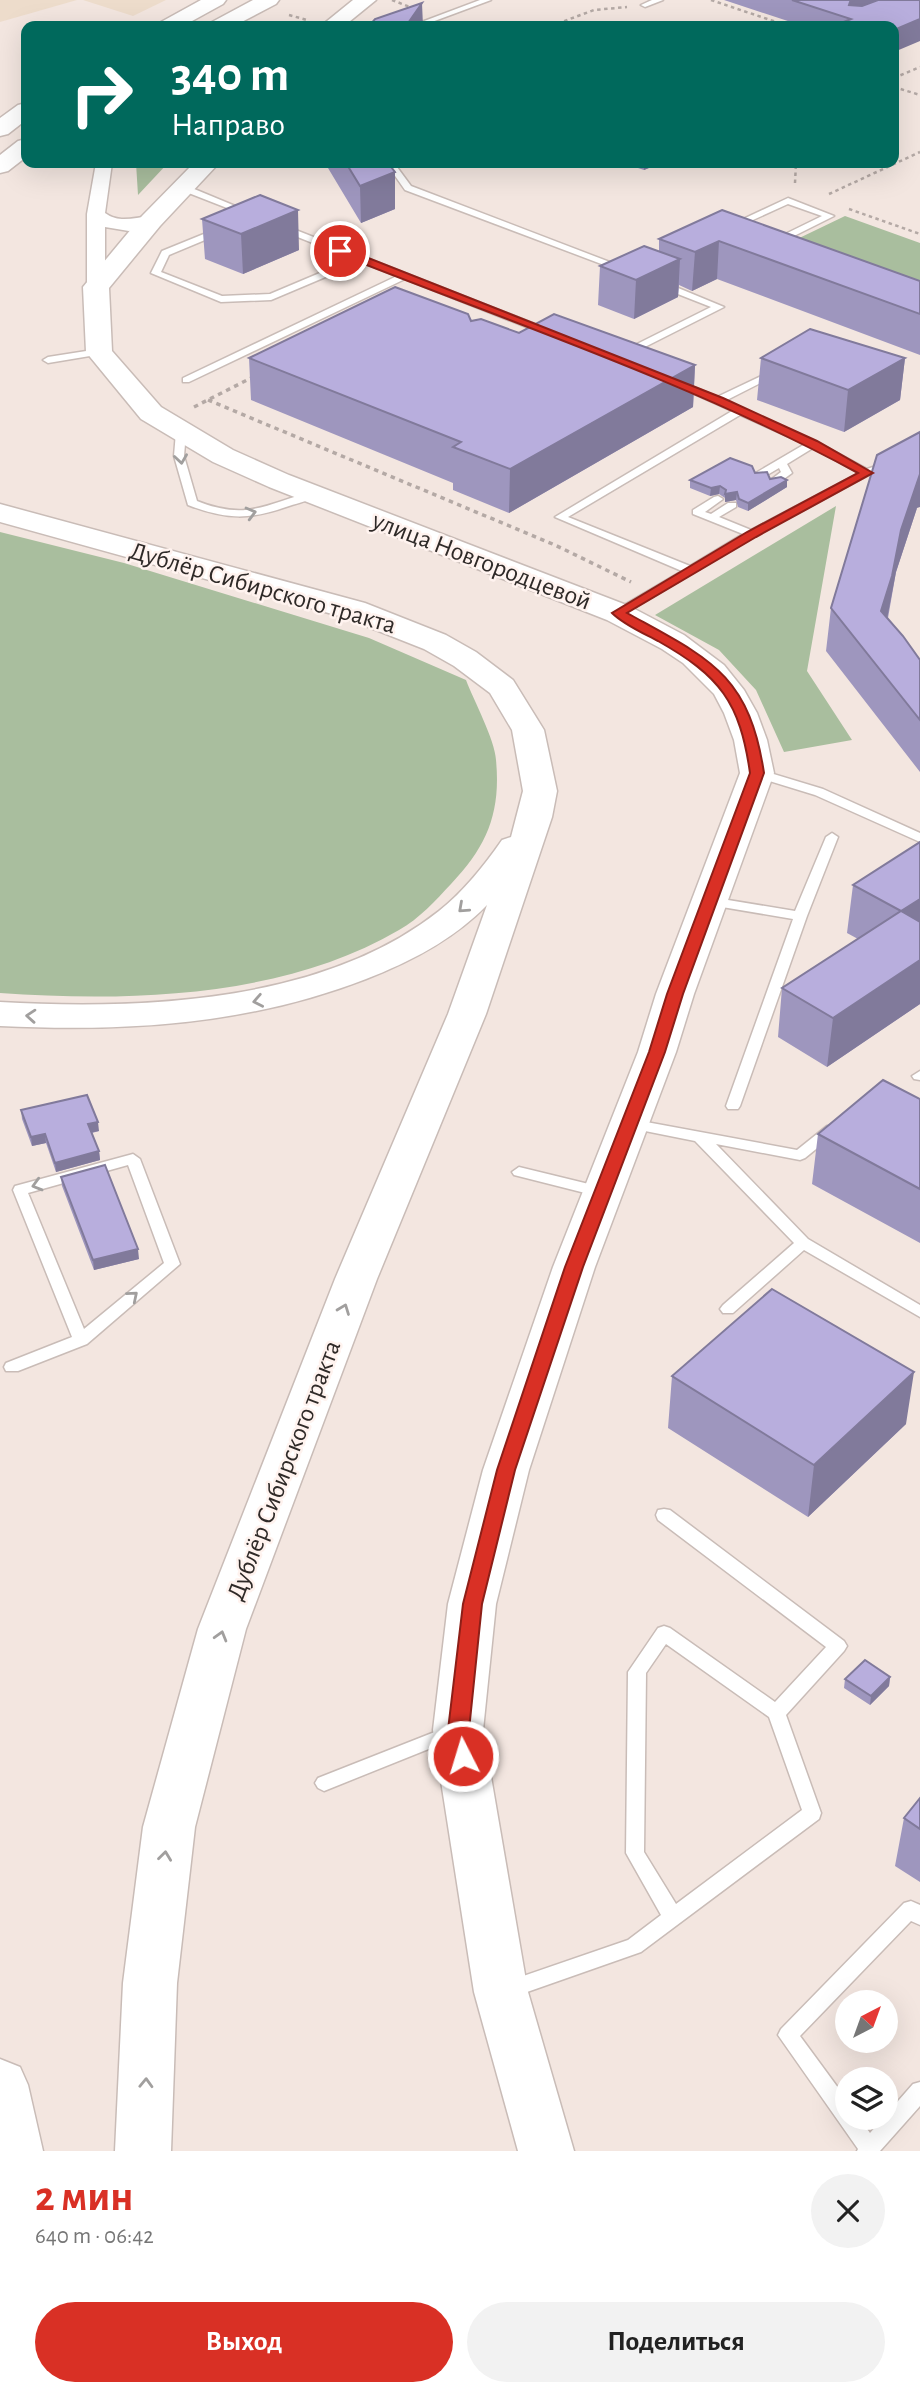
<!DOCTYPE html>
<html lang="ru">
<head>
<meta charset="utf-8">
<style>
  body { margin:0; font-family:"Alegreya Sans",sans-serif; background:#f2f2f2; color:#222; height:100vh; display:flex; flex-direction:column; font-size:26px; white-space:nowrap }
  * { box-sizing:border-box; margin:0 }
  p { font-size:23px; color:#767676 }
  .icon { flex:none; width:38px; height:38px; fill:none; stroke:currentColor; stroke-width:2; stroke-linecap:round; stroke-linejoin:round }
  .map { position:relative; height:2151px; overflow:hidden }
  .sheet { display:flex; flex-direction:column; background:#fff; flex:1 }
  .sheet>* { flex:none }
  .banner { position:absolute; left:21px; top:21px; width:878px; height:147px; border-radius:14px; box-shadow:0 7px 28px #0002; background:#00695c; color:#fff; overflow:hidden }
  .needle { width:46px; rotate:41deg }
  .buttons { position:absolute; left:835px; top:1990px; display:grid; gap:14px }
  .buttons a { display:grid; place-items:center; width:63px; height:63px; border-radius:50%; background:#fff; box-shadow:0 7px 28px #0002; font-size:35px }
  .pin { position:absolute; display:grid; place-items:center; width:60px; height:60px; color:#fff; margin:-30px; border:4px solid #fff; border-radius:50%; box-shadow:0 2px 7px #0007 }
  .me { position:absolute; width:77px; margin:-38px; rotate:355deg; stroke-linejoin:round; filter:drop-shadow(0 0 5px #0008) }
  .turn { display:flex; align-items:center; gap:24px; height:147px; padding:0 35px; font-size:32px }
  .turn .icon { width:91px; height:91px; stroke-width:2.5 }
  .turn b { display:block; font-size:49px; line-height:60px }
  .round { display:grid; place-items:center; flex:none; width:74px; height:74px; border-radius:37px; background:#f2f2f2 }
  .summary { display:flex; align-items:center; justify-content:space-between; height:119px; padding:0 35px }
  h1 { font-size:42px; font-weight:700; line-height:52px; color:#d93025 }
  .action { display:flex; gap:14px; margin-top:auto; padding:14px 35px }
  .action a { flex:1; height:80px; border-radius:42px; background:#d93025; color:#fff; font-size:28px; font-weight:700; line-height:80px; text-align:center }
  .action a+a { background:#f2f2f2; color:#222 }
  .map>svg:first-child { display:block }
  .commercial { fill:#eddccb }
  .green { fill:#a9be9e }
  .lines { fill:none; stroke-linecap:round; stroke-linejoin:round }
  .lane-casing { stroke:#c9bcb7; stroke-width:3 }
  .street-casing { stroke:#c9bcb7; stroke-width:3 }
  .secondary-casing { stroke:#c9bcb7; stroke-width:3 }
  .primary-casing { stroke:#c9bcb7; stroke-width:3 }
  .path-far1 { stroke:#b4a9a5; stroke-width:2.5; stroke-dasharray:3.5 3.5; stroke-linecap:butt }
  .path { stroke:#b4a9a5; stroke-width:3.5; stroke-dasharray:4.5 4.5; stroke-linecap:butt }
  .lane { fill:#fff; fill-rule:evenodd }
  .street { fill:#fff; fill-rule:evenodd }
  .secondary { fill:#fff; fill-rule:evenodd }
  .primary { fill:#fff; fill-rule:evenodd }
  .wall { fill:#9e96be }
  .shaded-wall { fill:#817a9b }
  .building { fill:#b8aedd; stroke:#817a9b; stroke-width:2 }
  .oneway { stroke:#a19f9e }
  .route { fill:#d93025; stroke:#8d1f18; stroke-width:2 }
  .labels { text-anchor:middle; stroke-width:5; stroke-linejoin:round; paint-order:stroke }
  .street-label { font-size:26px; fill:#2f2a28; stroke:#fff3ef }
</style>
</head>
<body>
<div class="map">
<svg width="920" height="2151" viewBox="0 0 920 2151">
  <rect width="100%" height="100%" fill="#f3e6e0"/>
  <path class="commercial" d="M0,0H77L0,22Z
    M83,0H166L133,16Z"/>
  <path class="green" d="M136,163H168L138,195Z
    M845,216L920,243V288L791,242Z
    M836,506L807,671L852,740L784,752L756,690L719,650L655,615Z
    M0,532L124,563L369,638L466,680C474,701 495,740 496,760C501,813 487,846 451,884C436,900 419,919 399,930C283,998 130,1002 0,993Z"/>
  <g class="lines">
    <defs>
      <path id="lane" d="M480,0H491L421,26H411Z
        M652,0H663L645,7L641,5Z
        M386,163H394L411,186L628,269L620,271L405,190Z
        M181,186H187L252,213L245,215L181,190Z
        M788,198L834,216L776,245L772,242L773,240L822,216L788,204L733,229L726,227Z
        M283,225L550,330L552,332L544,334L405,279L189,382H183V378L397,276L361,262L271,300L221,302L151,273L162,251L221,227L225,230L224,232L169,255L161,272L222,296L270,294L353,259L280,230V226Z
        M660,283H666L724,307L629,355H623V351L711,307L660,287Z
        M99,349L104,352L102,354L48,363L43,360L48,357Z
        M772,371L780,373L725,401L817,442L867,469L873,467L878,470L755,536L622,615H614V611L682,571L555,517L732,411L674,385V381H680L717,397ZM740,415L805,444L754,474V478H762L779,468L781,472L768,482L769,484H777L792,473L787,464L813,448L859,473L751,530L719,517L736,507V503H728L711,514L705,512L723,499L718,496L714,497L693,510V514L743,534L690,566L568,517Z
        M181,429L186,432L184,456L197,501C247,521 266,504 314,491L319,494C311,500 299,503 289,506C250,520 227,520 188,505L174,456L176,432Z
        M757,769L823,789L920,833V842L815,795L753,776L751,773Z
        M832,833L838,837L807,916L740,1106L738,1109H728L726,1106L793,919L710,905L704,901L710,897L795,911L826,837Z
        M920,1071V1080L914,1079L912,1076Z
        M630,1119L797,1150L827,1126H837L839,1129L837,1132L805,1158L800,1160L716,1144L808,1239L920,1305V1317L804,1250L733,1313H723L720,1309L723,1305L794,1243L695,1141L625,1127L623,1124L625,1121Z
        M133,1154L140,1159L180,1264L87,1344L18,1371H6L4,1367L6,1363L72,1337L13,1190L15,1186ZM128,1165L164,1263L84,1329L28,1193Z
        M519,1167L601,1187L608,1192L601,1197L514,1175L512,1172Z
        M664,1509L670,1510L844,1641L847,1646L844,1651L786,1715L821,1813L819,1819L641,1952L510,1998L503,1995L500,1989L503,1983L628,1940L661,1915L626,1853L628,1672L658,1628L664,1626L670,1628L775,1702L826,1647L658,1520L656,1515L658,1510ZM666,1644L769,1717L802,1810L676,1904L644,1852L646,1673Z
        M450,1726L456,1728L459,1733L456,1738L324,1791L318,1788L315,1783L318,1778Z
        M911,1901L920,1905V1925L911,1921L800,2036L847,2100V2118H859L870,2133L913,2084L920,2082V2106L880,2151H857L858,2149L778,2035L781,2029L904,1903Z"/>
      <path id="street" d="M96,163H112L105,213C125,228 148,209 160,221L157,225L129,231L105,227V287L96,293L87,287V214Z"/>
      <path id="secondary" d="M353,0H376L344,26H321Z
        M194,163H219L160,226L109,288L112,351L161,407L233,450L289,475L629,606L684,635L724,665L744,690L757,713L767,740L774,773L694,994L676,1052L595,1267L529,1470L496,1604L483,1730L528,1992L574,2151H518L474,1992L433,1730L448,1604L483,1470L553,1267L638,1052L656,994L740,773L734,740L724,713L714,694L683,663L662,649L607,620L269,487L213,462L141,419L86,352L83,287L142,216Z"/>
      <path id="primary" d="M201,0H226L223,4L183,26H158L161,22Z
        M253,0H279L276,4L234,26H209L212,22Z
        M26,103V120L8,134L0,136V118L18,105Z
        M26,139V157L8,171L0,173V155L18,141Z
        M0,504L365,603L446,635L476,652L513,680L544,730L557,791L552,817L486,1014L377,1279L246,1629L195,1827L177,1983L171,2151H115L123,1983L143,1827L198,1629L335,1279L448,1014L487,905C453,940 410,962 366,979C248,1025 125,1032 0,1026V1002C141,1010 323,1003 439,911C464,891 484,866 502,840L511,837L523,791L512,730L490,693L454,666L424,649L343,617L0,522Z
        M0,2059L20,2067L28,2085L43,2151H0Z"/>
    </defs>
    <use href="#lane" class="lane-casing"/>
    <use href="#street" class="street-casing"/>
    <use href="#secondary" class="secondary-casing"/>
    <use href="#primary" class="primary-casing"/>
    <path class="path-far1" d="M392,0L410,7
      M711,0L788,26
      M289,15L307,20
      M551,26L594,10L627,7
      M894,78L920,67
      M894,87L920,95
      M795,183L796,163
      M829,194L920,152
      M849,209L920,234"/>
    <path class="path" d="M208,400L555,545L631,582
      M194,407L255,376"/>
    <use href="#lane" class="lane"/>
    <use href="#street" class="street"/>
    <use href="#secondary" class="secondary"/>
    <use href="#primary" class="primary"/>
  </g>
  <path class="wall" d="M724,0H920L894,26H803Z
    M325,163H388L395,209L361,223Z
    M623,163H661L644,170Z
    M722,210L920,281V355L717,279L692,291L679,285L678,297L634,319L598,305L600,266L659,251V239Z
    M202,219L299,250L243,274L205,259Z
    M471,321L519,333L695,365L693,407L509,513L453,490V483L251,400L249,358Z
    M761,358H905L900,400L844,432L757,400Z
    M755,473L770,479L787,480V487L748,511L738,507L736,500L725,502V498L719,494L710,496L690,488V480Z
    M917,508L896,572L888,618L920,660V772L826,651L831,608Z
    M920,842V1004L827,1067L778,1037L782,988L858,939L847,933L853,885Z
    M920,1099V1243L812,1184L818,1134Z
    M21,1110L99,1131L92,1133L99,1151L100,1160L56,1172L46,1143L32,1146L22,1119Z
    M61,1177L139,1259L94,1270L62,1186Z
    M672,1376L906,1424L808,1517L668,1428Z
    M890,1677L889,1686L870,1705L844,1688L845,1679Z
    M920,1798V1882L895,1866L904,1818Z"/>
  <path class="shaded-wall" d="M854,0H885L851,19L848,18L850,2Z
    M422,3L423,26H406Z
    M920,19V41L894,52V30Z
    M644,163H661L644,170Z
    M395,172V209L361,223L360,186Z
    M298,210L299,250L243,274L241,234Z
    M719,241L717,279L692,291L695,252Z
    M680,259L678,297L634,319L636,280Z
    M905,358L900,400L844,432L848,390Z
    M695,365L693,407L509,513L510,469Z
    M920,474V507L917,508L896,572L887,619L881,611L901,530Z
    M787,480V487L748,511V503Z
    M720,486L719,494L710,496L711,488Z
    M737,492L736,500L725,502V494Z
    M920,899V943L901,911Z
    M920,960V1004L827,1067L833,1018Z
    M98,1122L99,1131L89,1133L88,1124Z
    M45,1134L46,1143L32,1146L31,1137Z
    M99,1151L100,1160L56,1172L55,1163Z
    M138,1249L139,1259L94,1270L93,1260Z
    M914,1372L906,1424L808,1517L814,1465Z
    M890,1677L889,1686L870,1705L871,1696Z"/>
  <path class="building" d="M792,0H854L850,2L849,5L862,6L878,0H920V19L894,30V26H834L851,19Z
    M422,3L406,26H369L375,19Z
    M346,163H388L395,172L360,186Z
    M260,195L298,210L241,234L202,219Z
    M722,210L920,281V314L719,241L695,252L659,239Z
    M644,246L680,259L636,280L600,266Z
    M395,287L468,314L471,321L481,319L519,333L554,314L695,365L510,469L453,447L461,442L249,358Z
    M810,329L905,358L848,390L761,358Z
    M920,432V474L901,530L892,576L881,611L903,636L920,660V720L831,608L877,455Z
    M730,458L752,466L755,473L767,472L770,479L781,477L787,480L748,503L739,499L737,492L725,494L726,490L720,486L711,488L690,480Z
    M920,842V899L901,911L853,885Z
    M901,911L920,922V960L833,1018L782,988Z
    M883,1080L920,1099V1189L818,1134Z
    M87,1095L98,1122L88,1124L99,1151L55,1163L45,1134L31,1137L21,1110Z
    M105,1165L138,1249L93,1260L61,1177Z
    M772,1289L914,1372L814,1465L672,1376Z
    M865,1660L890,1677L871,1696L845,1679Z
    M920,1798V1829L904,1818Z"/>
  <defs><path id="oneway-chevron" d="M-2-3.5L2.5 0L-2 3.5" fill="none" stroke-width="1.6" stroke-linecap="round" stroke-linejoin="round" transform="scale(1.75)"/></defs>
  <g class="oneway">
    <use href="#oneway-chevron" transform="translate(181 459) rotate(82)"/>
    <use href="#oneway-chevron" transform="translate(251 513) rotate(-15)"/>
    <use href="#oneway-chevron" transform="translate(463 908) rotate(138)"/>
    <use href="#oneway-chevron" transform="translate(258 1001) rotate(169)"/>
    <use href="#oneway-chevron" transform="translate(31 1016) rotate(-176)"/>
    <use href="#oneway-chevron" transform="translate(37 1185) rotate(164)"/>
    <use href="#oneway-chevron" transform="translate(133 1296) rotate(-40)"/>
    <use href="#oneway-chevron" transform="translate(344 1309) rotate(-69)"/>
    <use href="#oneway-chevron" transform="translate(221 1636) rotate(-74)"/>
    <use href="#oneway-chevron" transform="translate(165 1856) rotate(-83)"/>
    <use href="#oneway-chevron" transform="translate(146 2083) rotate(-88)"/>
  </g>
  <path class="route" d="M336,248H343L723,398L817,441L873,473L756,537L627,613C708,658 749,673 764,773L683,994L665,1052L583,1267L515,1470L482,1604L469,1730L473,1756L470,1762L463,1765L455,1762L448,1730L463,1604L497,1470L565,1267L649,1052L667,994L750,773C740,702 720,676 658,641C643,633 624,625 612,613L747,532L858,473C694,384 510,322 336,253Z"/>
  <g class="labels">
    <g class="street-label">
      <text transform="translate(482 560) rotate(21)" y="9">улица Новгородцевой</text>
      <text transform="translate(263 587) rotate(16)" y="9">Дублёр Сибирского тракта</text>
      <text transform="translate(283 1470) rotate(-69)" y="9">Дублёр Сибирского тракта</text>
    </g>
  </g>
</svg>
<div class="buttons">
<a><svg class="needle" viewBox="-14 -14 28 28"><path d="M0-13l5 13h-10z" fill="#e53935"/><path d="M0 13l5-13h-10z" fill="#767676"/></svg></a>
<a><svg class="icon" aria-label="layers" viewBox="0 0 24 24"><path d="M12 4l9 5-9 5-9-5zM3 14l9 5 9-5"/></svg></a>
</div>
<div class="pin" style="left:340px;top:251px;background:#d93025"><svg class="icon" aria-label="arrive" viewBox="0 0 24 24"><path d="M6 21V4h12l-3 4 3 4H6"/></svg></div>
<svg class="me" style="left:463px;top:1756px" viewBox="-20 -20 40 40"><circle r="17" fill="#d93025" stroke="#fff" stroke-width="3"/><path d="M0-11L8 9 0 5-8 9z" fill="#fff"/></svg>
<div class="banner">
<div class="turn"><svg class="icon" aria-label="right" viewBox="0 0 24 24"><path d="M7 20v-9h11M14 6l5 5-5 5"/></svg><div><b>340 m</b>Направо</div></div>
</div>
</div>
<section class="sheet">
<div class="summary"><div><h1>2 мин</h1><p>640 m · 06:42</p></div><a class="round"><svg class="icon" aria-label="close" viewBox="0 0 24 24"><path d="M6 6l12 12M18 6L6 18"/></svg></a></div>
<div class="action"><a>Выход</a><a>Поделиться</a></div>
</section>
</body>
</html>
